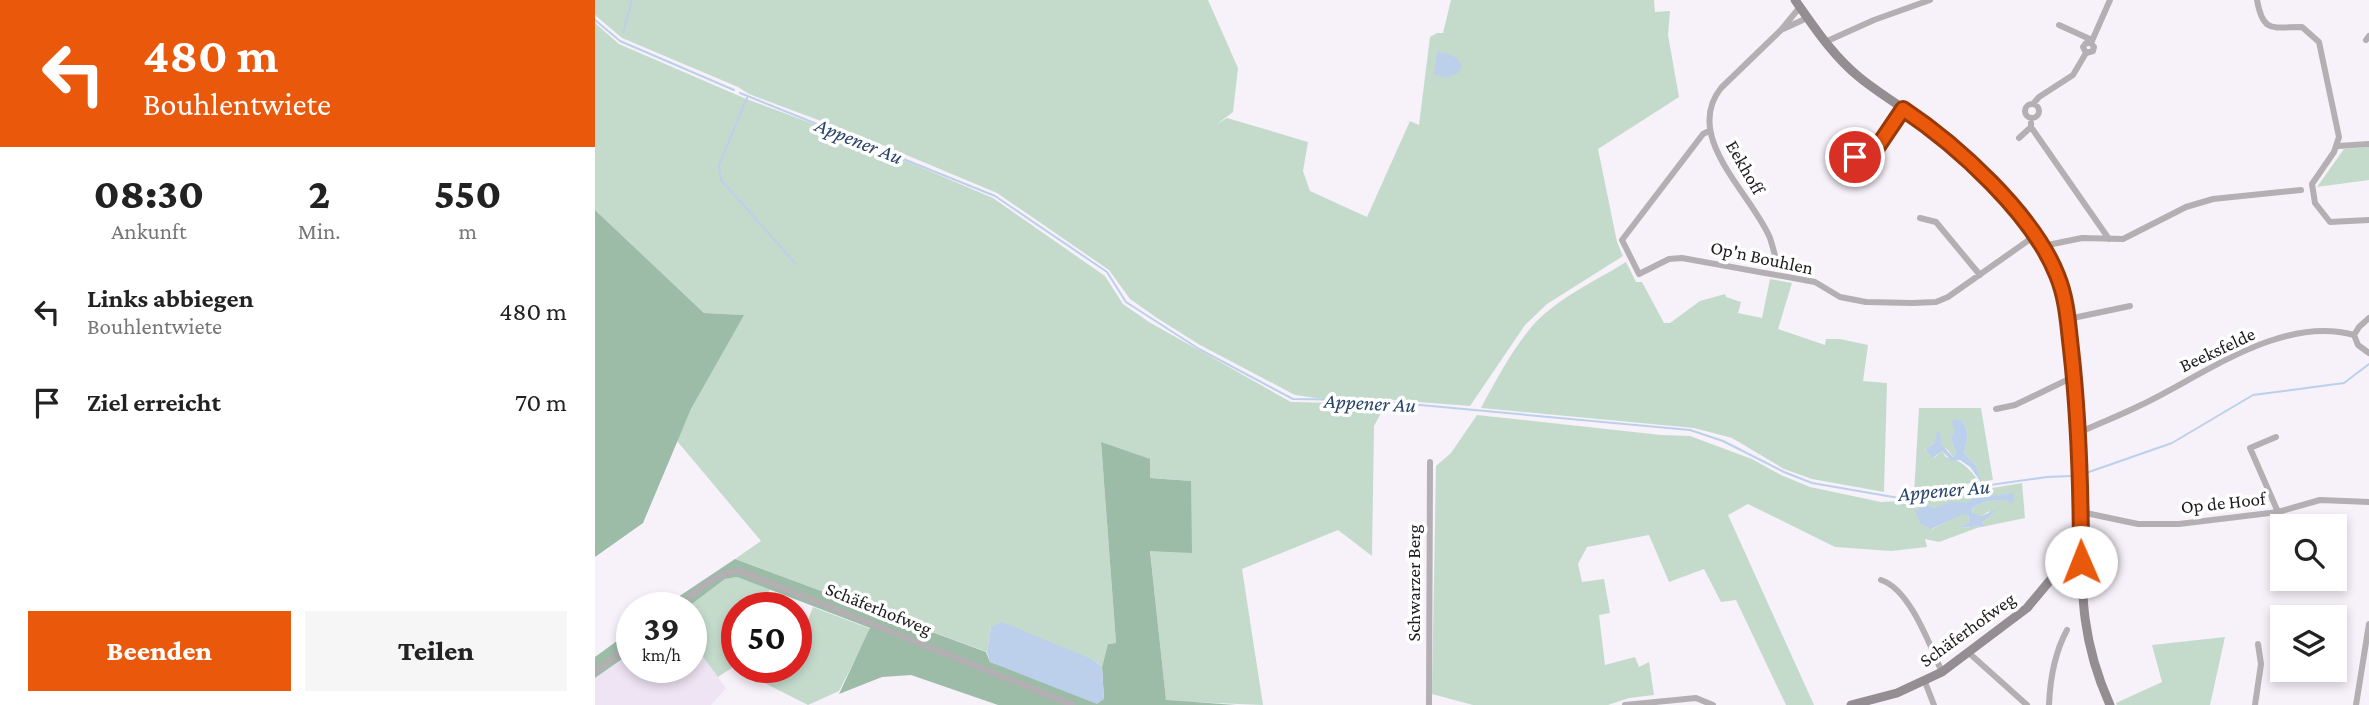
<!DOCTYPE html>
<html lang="de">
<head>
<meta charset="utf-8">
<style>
  body { margin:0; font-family:"Crimson Pro",serif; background:#f6f6f6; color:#222; height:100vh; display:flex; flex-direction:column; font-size:26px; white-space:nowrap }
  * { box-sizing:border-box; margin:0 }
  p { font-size:23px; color:#767676 }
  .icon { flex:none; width:38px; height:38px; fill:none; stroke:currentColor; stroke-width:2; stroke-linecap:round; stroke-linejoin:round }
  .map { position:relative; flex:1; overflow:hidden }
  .details { display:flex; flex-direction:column; background:#fff; width:595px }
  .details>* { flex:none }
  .hud { background:#ea580c; color:#fff; overflow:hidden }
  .fabs { position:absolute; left:1675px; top:514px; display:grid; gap:14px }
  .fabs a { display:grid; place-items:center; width:77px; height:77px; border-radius:0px; background:#fff; box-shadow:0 4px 10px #0003; font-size:35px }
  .speed { position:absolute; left:21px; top:592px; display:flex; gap:14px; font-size:35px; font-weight:700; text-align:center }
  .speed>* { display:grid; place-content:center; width:91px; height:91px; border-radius:50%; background:#fff; box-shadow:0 4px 10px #0003; line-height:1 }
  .speed small { font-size:18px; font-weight:400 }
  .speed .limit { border:10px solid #d22; background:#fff; color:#111 }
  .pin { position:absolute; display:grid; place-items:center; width:60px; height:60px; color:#fff; margin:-30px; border:4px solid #fff; border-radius:50%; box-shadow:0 2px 7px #0007 }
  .me { position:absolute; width:77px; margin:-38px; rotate:359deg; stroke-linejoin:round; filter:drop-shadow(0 0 5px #0008) }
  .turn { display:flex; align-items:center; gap:24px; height:147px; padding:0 28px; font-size:32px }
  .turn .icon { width:91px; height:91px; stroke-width:2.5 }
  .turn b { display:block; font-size:49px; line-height:60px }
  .eta { display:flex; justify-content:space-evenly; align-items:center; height:119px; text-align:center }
  .eta b { font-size:42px; font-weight:800; line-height:49px }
  .cta { display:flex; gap:14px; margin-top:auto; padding:14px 28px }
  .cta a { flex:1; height:80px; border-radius:0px; background:#ea580c; color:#fff; font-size:28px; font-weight:800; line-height:80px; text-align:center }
  .cta a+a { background:#f6f6f6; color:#222 }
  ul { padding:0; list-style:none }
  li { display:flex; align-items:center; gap:21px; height:91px; padding:0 28px }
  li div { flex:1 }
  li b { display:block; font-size:26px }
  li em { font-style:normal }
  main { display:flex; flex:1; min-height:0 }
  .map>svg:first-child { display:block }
  .built { fill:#efe4f4 }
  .green { fill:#c4dbcc; fill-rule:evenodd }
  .forest { fill:#9cbca8 }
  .water { fill:#bcd0ec }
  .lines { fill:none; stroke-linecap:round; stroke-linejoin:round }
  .stream { stroke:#bcd0ec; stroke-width:2 }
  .street { stroke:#b3afb2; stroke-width:6 }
  .secondary { stroke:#948e92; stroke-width:9 }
  .route-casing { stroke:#983908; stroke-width:18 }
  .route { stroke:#ea580c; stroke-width:12 }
  .labels { text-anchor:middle; stroke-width:7; stroke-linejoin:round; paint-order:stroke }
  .street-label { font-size:19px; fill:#1d1b1e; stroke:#fff }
  .water-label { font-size:21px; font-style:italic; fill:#28446a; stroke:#fff }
</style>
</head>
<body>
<main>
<section class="details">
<div class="hud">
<div class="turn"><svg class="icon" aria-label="left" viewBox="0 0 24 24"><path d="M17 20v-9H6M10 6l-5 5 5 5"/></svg><div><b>480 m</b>Bouhlentwiete</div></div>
</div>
<div class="eta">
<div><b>08:30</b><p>Ankunft</p></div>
<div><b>2</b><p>Min.</p></div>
<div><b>550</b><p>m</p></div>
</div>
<ul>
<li><svg class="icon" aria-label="left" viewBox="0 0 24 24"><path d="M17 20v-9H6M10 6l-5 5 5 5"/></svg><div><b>Links abbiegen</b><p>Bouhlentwiete</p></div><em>480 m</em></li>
<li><svg class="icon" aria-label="arrive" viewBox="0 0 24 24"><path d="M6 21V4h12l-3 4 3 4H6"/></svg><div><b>Ziel erreicht</b></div><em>70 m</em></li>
</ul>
<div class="cta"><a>Beenden</a><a>Teilen</a></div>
</section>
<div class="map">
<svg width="1774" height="705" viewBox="0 0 1774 705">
  <rect width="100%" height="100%" fill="#f7f1fa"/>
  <path class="built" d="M96,641L131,688L116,705H0V678L37,652V667H96Z"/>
  <path class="green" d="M0,0H613L643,68L638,112L622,124L632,118L713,142L708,171L715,191L772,217L815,121L824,125L835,37L842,33H848L856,0H1059L1060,12L1075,11L1073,35L1084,97L1003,149L1022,242L1028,256L952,304L930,325L875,406L772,398L728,399L700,395L605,345L562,318L535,299L514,270L402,193L266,136L154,94L143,87L27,38L0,15Z
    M0,23L24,44L149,98L264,141L398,198L510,276L528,304L554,322L696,402L791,404L779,426L777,556L743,530L647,569L668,705L571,701L555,550L596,481L555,478L506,442L521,643L513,644L507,667L499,660L396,627L392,652L140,559L166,541L82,441L96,409L148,315L109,313L0,210Z
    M1774,147V180L1722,187L1749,149Z
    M1031,262L1041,282H1047L1069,323H1075L1105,301L1130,294L1131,297L1146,302L1143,313L1167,318L1175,279L1197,283L1183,329L1230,345L1231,339H1245L1273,345L1268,381L1292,383L1289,492L1217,479L1189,469L1137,438L1099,428L886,408C900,382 915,354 934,330C958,300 999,282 1031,262Z
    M1324,408H1386L1398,480L1363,485L1319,494ZM1368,421C1374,432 1373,440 1369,453L1381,465L1385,482C1374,469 1369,461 1351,457L1347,451L1339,458L1330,450L1340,442L1353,450L1358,457L1361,452L1355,438Z
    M882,415L1066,435L1095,436L1157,459L1186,475L1215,487L1286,502L1326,500L1427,483L1430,518L1382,528L1344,542L1330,539L1332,547L1296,551L1240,547L1153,504L1133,515L1219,705H1191L1141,600L1126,602L1109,569L1074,582L1054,535L992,547L983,564L987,582L1009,579L1015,613L1004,615L1010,665L1040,657L1044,667L1054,662L1059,695L1034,698L1013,705H878L837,694L841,466L856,453ZM1420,499L1392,501L1378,507L1377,514L1386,516L1395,511L1387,522L1388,526L1365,528L1374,522L1373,515L1369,513L1337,529L1332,505L1341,508L1371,503Z
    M142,577L175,589L166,607H142V667H201V650L218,607L276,629L244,691L213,705L138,667L123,677L96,641V607H93L130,579Z
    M1630,637L1615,705H1522L1521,703L1567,682L1557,645Z"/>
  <path class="forest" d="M0,210L109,313L149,315L96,409L48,523L0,557Z
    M506,442L555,459V478L596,481L597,553L555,551L571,700L641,705H403L316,675L287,677L244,694L275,628L142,577L130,579L93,607H68L140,559L391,652L395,662L509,699L507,667L513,644L521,643Z
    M37,630V652L0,678V657Z"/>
  <path class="water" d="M842,52C853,53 862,55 867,66L863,73L850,78L839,74Z
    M1359,419L1368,421C1374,432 1373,440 1369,453L1381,465L1386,482L1375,467L1365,460L1357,461L1347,451L1338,458L1330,450L1340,442L1341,433L1345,432L1346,444L1358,457L1361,452L1355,438L1360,431L1357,422Z
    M1418,493L1420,499L1417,504L1412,500L1392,501L1378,507L1377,513L1386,516L1403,509L1387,522L1389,526L1364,528L1374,522L1373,515L1369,514L1336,529L1326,524L1320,511L1332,505L1341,508C1351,502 1360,500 1371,503L1377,499Z
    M407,622L499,660L507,667L509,699L502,704L395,662L392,652L396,627Z"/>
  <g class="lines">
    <path class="stream" d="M0,20L25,41L139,90
      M28,33L37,0
      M145,93L400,196L512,272L531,302L604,349L698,399L771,400L1095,430L1128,441L1189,472L1217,483L1304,498L1452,477L1477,476
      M152,98L124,165L126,180L200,263
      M1491,473L1577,443L1658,395L1749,383L1774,364"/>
    <path class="street" d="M1662,0C1668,34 1678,27 1707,27L1724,42L1744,137L1739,152L1717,184L1720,203L1735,222L1774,220
      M1464,25L1497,40
      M1186,30L1212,18
      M1771,40L1774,36
      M1230,42L1279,20L1335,0
      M1496,43L1515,0
      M1438,104L1444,97L1478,75L1491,53L1498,51L1499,47L1496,43H1491L1488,47L1491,53
      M1430 111a7 7 0 1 1 14 0a7 7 0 1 1-14 0Z
      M1436,127L1514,239
      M1114,131L1108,134L1027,240L1044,274L1074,259L1087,258L1220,282L1245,297L1271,302L1317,303L1341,302L1353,297L1441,235
      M1424,138L1436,127V123
      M1743,146L1774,144
      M1279,152L1257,158L1256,163L1264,174L1309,109
      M1325,218L1341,222L1385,275
      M1448,246L1487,238L1528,239L1591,207L1618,199L1706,190
      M1181,259C1179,252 1177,244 1175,238C1157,194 1087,137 1126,88L1186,30L1205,7
      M1473,319L1535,306
      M1759,335L1763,345L1774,353
      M1759,335L1764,327L1774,318
      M1401,409L1420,405L1474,379H1479
      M1483,430L1492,429C1510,421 1528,414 1546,405C1609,375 1686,315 1759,335
      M1681,437L1655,448L1683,512
      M1486,512L1543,524H1584L1683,512L1725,500L1774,502
      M1286,580C1315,589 1335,646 1347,672
      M82,607C100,593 121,571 145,571L478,705
      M1374,653L1432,705
      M0,672L37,643
      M1330,682L1339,705
      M834,705L835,462
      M1030,705L1101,698L1118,705
      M1454,705C1455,680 1460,652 1472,630
      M1660,705L1666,664L1663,644
      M1761,705L1774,624"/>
    <path class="secondary" d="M1200,0C1219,27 1238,56 1264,77C1286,95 1311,109 1333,126C1372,155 1436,219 1457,262C1471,292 1473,323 1477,355C1483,406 1484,457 1486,508C1487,583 1483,634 1515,705
      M1459,577L1486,574
      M1256,705L1302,693L1347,672L1432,608L1462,572L1477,562H1486"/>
  </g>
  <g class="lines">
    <defs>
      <path id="route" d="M1260,157L1279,152L1308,109C1362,145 1438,214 1462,275C1472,299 1473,324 1476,349C1484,419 1486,491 1486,562"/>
    </defs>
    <use href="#route" class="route-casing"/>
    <use href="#route" class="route"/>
  </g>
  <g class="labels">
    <g class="street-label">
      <text transform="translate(1151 167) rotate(60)" y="7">Eekhoff</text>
      <text transform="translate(1167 257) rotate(12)" y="7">Op'n Bouhlen</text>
      <text transform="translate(1622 349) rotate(-25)" y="7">Beeksfelde</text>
      <text transform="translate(1628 502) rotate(-6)" y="7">Op de Hoof</text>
      <text transform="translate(818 583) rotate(-90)" y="7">Schwarzer Berg</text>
      <text transform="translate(284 608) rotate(22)" y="7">Schäferhofweg</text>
      <text transform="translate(1372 629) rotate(-36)" y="7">Schäferhofweg</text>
    </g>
    <g class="water-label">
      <text transform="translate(264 141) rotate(22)" y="7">Appener Au</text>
      <text transform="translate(775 403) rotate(3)" y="7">Appener Au</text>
      <text transform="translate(1349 490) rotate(-5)" y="7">Appener Au</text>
    </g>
  </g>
</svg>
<div class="fabs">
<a><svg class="icon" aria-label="search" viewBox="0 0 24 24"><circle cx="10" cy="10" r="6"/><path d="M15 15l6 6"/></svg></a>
<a><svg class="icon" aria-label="layers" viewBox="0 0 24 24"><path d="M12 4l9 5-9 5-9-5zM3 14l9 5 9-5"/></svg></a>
</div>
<div class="speed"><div>39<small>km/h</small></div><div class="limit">50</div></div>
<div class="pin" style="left:1260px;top:157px;background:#d93025"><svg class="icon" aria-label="arrive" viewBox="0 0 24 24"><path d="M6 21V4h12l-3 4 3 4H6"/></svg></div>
<svg class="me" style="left:1486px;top:562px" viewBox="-20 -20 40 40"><circle r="19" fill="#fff"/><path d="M0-13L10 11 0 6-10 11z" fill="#ea580c"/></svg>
</div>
</main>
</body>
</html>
